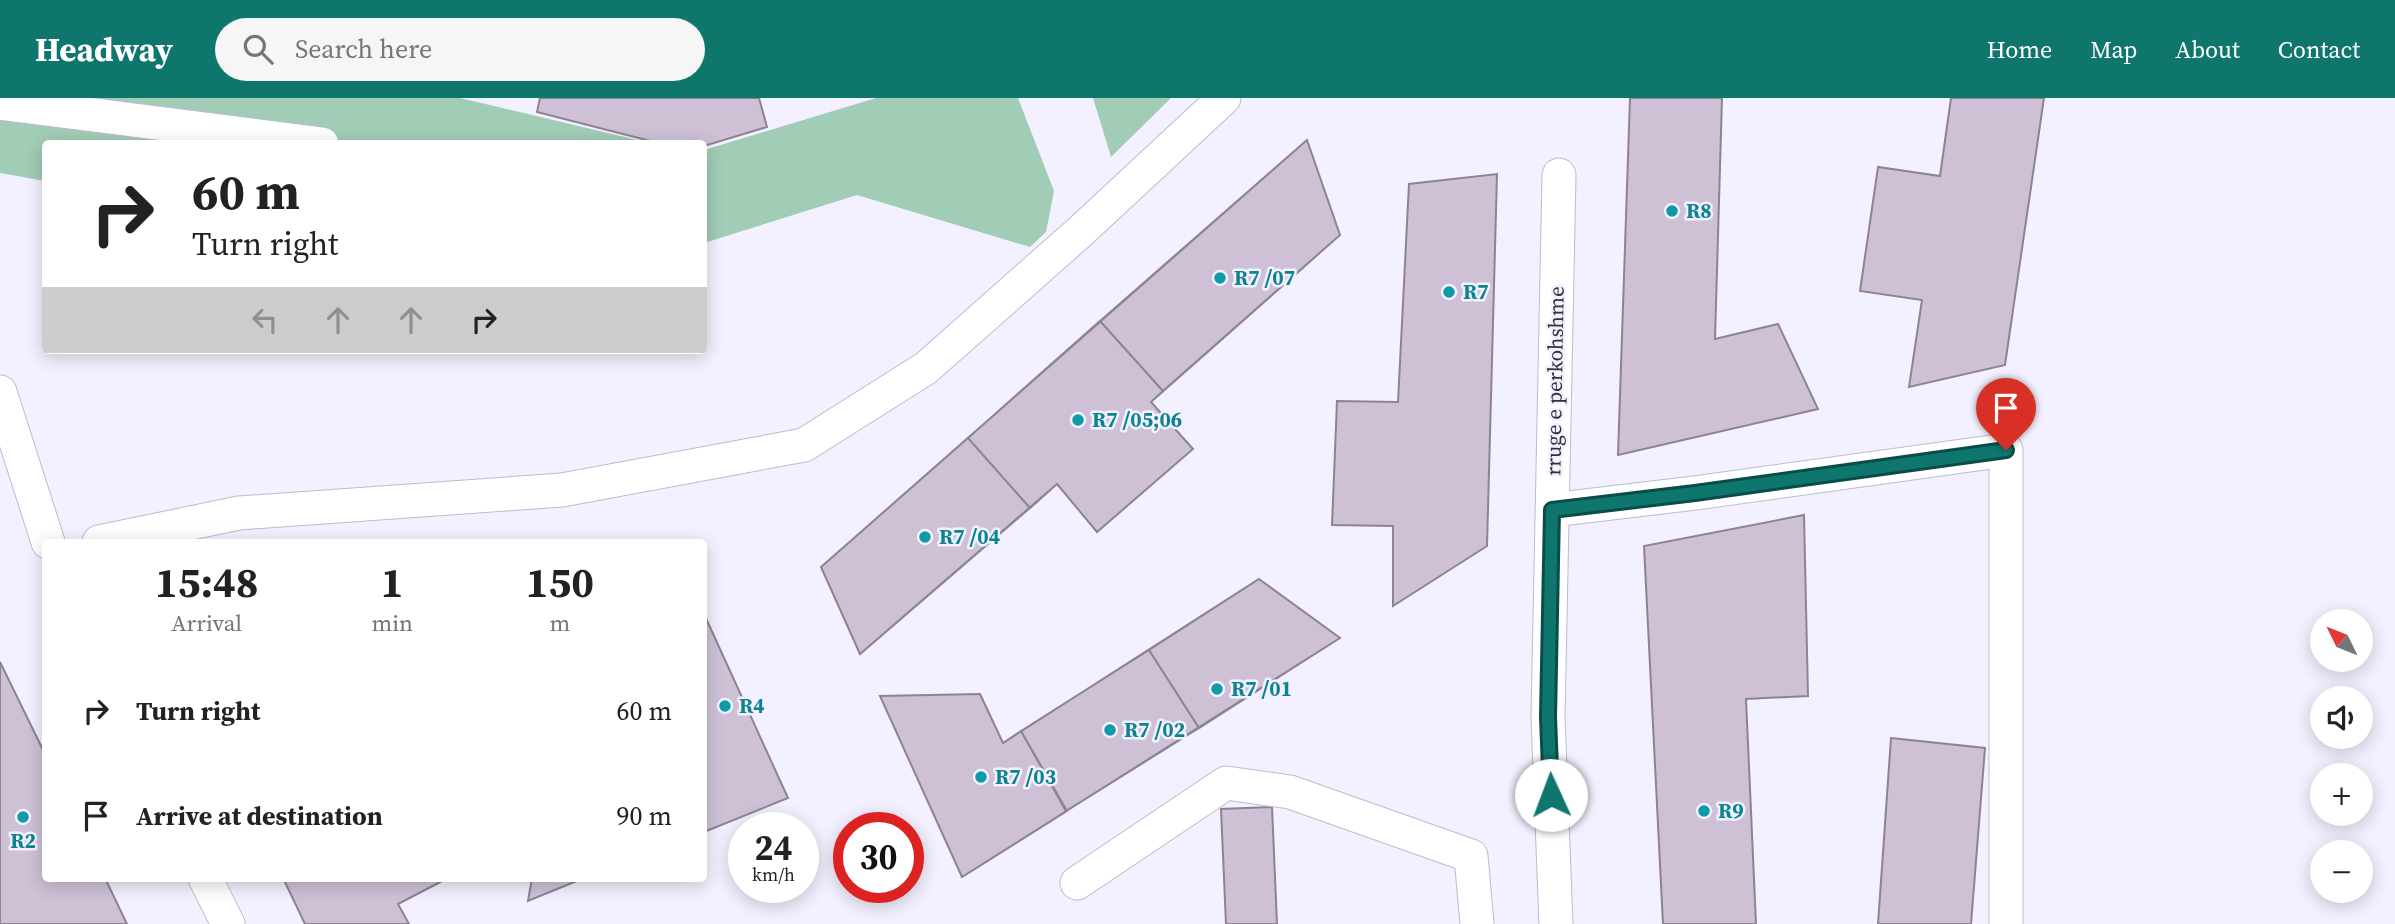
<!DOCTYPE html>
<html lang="en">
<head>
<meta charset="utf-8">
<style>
  body { margin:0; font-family:"Source Serif 4",serif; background:#f6f6f6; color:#222; height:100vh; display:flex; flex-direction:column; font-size:26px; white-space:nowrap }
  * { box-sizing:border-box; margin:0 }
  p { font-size:23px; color:#767676 }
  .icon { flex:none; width:38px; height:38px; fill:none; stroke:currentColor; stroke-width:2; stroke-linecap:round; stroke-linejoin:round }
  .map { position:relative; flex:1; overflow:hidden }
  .details { position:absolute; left:42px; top:441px; width:665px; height:343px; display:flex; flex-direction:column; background:#fff; border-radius:7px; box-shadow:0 4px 18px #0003 }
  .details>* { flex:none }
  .guide { position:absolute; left:42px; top:42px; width:665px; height:214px; border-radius:7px; box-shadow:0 4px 18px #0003; background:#fff; color:#222; overflow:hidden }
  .needle { width:46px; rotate:313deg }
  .fabs { position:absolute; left:2310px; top:511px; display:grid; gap:14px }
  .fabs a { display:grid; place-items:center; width:63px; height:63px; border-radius:50%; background:#fff; box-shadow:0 4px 18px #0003; font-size:35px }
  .speed { position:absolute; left:728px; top:714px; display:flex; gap:14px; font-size:35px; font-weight:700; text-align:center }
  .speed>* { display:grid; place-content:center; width:91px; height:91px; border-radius:50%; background:#fff; box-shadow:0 4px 18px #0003; line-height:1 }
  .speed small { font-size:18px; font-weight:400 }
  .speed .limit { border:10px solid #d22; background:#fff; color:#111 }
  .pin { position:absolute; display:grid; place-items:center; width:60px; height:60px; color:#fff; margin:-72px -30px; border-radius:50% 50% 50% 0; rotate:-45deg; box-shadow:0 0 7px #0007 }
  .pin .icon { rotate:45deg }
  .me { position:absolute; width:77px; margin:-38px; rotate:358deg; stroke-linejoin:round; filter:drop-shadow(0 0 5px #0008) }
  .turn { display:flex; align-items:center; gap:24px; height:147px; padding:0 35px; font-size:32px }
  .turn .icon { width:91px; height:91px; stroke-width:2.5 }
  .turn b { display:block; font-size:49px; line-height:60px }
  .lanes { display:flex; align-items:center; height:66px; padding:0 35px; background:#0003; justify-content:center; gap:35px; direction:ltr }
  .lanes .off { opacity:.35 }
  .eta { display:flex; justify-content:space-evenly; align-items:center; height:119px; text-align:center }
  .eta b { font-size:42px; font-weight:700; line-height:49px }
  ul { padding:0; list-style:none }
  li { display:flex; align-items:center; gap:21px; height:105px; padding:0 35px }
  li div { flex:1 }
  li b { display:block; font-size:26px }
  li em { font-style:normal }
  header { display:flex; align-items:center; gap:42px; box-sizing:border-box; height:98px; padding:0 35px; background:#0f766e; color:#fff }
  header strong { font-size:33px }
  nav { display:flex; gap:38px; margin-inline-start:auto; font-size:24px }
  .search { width:490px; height:63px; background:#f6f6f6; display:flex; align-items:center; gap:18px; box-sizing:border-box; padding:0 24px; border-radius:38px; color:#767676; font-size:26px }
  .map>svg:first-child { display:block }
  .green { fill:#a1cdb6 }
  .building { fill:#cec1d6; stroke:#8e8295; stroke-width:2 }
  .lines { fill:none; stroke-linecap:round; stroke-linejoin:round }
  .minor-casing { stroke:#bebad1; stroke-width:35 }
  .minor { stroke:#fff; stroke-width:33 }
  .route-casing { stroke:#0a4d48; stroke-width:18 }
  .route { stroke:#0f766e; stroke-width:12 }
  .culture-dot { fill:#0f9aa8; stroke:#f3f0ff; stroke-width:2.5 }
  .labels { text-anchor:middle; stroke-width:5; stroke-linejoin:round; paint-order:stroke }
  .culture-label { font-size:21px; font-weight:bold; fill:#0d838f; stroke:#f3f0ff; text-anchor:start }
  .street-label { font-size:21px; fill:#323039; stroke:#f3f0ff }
</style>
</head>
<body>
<header>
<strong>Headway</strong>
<div class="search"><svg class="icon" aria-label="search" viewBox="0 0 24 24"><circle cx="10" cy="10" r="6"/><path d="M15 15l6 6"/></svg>Search here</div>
<nav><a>Home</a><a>Map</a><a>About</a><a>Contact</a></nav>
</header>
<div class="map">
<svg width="2395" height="826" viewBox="0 0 2395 826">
  <rect width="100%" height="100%" fill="#f3f0ff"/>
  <path class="green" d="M0,0H460L650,45L46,46L45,83L0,75Z
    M876,0H1018L1054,93L1046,134L1030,149L857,97L704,145V52Z
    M1093,0H1171L1111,59Z"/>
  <path class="building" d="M540,0H759L767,29L704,48V46H662L537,14Z
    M1630,0H1722L1715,241L1778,226L1818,311L1618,357Z
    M1951,0H2044L2005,267L1909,289L1922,202L1860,193L1878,69L1940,78Z
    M1307,42L1340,137L1151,304L1193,351L1097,434L1057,386L860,556L821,469Z
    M1307,42L1340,137L1163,293L1100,223Z
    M1497,76L1487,448L1393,508V428L1332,427L1337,303L1398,304L1409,86Z
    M1100,223L1163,293L1151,304L1193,351L1097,434L1057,386L1030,410L968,340Z
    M968,340L1030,410L860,556L821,469Z
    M1804,417L1808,598L1746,601L1756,826H1663L1644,448Z
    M1259,481L1340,540L962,779L880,598L980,596L1003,645Z
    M1259,481L1340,540L1199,630L1149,552Z
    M704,516L788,700L704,734Z
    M1149,552L1199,630L1066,713L1021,633Z
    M0,564L46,658V780H105L127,826H0Z
    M980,596L1003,645L1021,633L1067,713L962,779L880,598Z
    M1891,640L1985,650L1971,826H1878Z
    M1272,709L1277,826H1226L1221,711Z
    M283,780H448L398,806L409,826H305Z
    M532,780H584L528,803Z"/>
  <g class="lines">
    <defs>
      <path id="minor" d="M0,5L322,46
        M0,294L48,444
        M1552,412L1695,395L2006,352V826
        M99,444L239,415L562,392L804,347L926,270L1082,132L1224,0
        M205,780L228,826
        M1077,785L1226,685L1290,694L1471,758L1477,826
        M1556,826L1548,619L1559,77"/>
    </defs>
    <use href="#minor" class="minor-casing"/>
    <use href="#minor" class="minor"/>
  </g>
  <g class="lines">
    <defs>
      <path id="route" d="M1551,697L1548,619L1552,412L1695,395L2006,352"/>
    </defs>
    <use href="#route" class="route-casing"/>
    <use href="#route" class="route"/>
  </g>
  <g class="culture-dot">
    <circle cx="1672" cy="113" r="7"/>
    <circle cx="1220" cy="180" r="7"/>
    <circle cx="1449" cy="194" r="7"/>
    <circle cx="1078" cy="322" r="7"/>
    <circle cx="925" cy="439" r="7"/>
    <circle cx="1217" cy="591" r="7"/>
    <circle cx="725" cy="608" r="7"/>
    <circle cx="1110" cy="632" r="7"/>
    <circle cx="981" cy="679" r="7"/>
    <circle cx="1704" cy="713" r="7"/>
    <circle cx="23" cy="719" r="7"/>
  </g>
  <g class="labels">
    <g class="culture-label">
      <text x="1686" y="120">R8</text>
      <text x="1234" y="187">R7 /07</text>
      <text x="1463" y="201">R7</text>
      <text x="1092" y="329">R7 /05;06</text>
      <text x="939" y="446">R7 /04</text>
      <text x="1231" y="598">R7 /01</text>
      <text x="739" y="615">R4</text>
      <text x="1124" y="639">R7 /02</text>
      <text x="995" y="686">R7 /03</text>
      <text x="1718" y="720">R9</text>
      <text x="23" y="750" text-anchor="middle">R2</text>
    </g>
    <g class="street-label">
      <text transform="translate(1555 283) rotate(-89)" y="7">rruge e perkohshme</text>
    </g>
  </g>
</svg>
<div class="fabs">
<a><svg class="needle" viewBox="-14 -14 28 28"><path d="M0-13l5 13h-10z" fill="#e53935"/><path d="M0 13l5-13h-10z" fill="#767676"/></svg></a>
<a><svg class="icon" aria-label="sound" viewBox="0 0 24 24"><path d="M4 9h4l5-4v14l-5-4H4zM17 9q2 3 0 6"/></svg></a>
<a>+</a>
<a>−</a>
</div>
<div class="speed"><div>24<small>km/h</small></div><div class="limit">30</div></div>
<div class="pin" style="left:2006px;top:352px;background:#d93025"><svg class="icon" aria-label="arrive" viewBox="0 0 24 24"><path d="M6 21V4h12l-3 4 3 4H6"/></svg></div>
<svg class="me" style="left:1551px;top:697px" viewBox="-20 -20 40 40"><circle r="19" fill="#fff"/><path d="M0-13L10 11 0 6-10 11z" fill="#0f766e"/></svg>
<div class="guide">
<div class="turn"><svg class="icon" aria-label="right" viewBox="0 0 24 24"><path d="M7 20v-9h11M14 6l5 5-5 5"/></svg><div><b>60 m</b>Turn right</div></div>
<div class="lanes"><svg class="icon off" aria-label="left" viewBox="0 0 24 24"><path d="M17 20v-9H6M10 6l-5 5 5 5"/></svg><svg class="icon off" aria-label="ahead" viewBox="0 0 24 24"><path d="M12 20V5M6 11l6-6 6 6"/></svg><svg class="icon off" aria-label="ahead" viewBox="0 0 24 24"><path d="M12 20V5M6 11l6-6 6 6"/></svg><svg class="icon" aria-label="right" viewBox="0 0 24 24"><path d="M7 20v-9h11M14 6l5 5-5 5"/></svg></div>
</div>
<section class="details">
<div class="eta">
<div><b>15:48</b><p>Arrival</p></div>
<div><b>1</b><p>min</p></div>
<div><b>150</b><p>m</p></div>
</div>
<ul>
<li><svg class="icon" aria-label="right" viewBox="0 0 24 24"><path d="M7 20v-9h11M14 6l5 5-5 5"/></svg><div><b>Turn right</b></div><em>60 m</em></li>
<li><svg class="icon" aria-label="arrive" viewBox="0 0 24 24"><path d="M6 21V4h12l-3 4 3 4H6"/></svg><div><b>Arrive at destination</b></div><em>90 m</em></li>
</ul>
</section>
</div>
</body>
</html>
